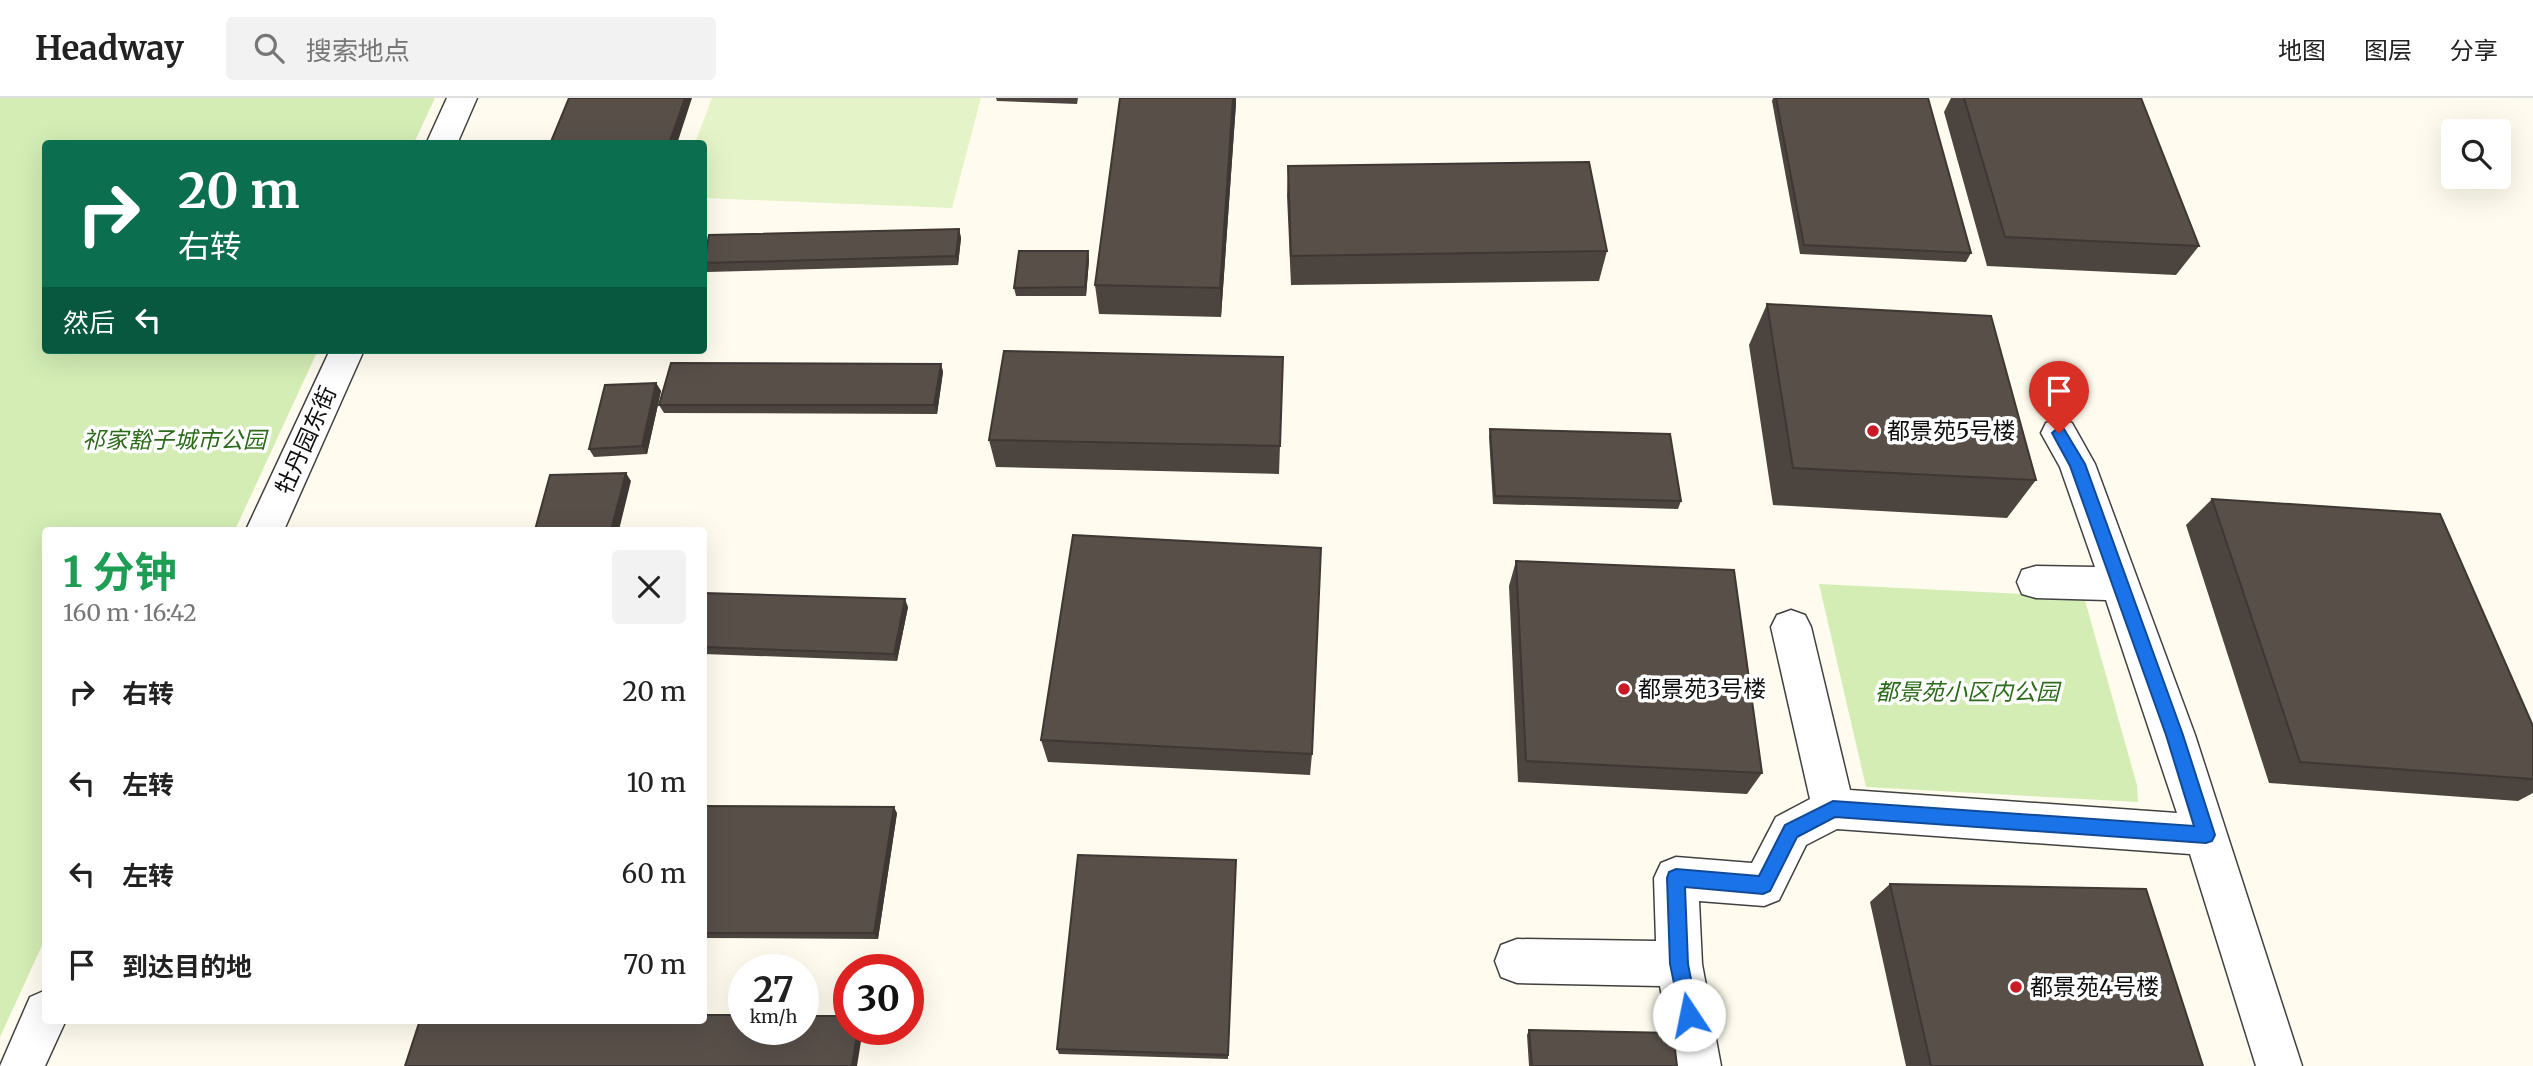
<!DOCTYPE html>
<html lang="zh">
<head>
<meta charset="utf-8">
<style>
  body { margin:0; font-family:Merriweather,"Noto Sans SC",serif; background:#f2f2f2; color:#222; height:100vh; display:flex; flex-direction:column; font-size:26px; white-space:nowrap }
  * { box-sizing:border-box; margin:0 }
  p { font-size:23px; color:#767676 }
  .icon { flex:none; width:38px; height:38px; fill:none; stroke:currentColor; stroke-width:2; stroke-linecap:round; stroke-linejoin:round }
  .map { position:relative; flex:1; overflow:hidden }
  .panel { position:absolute; left:42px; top:429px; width:665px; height:497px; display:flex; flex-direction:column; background:#fff; border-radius:7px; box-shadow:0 7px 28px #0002 }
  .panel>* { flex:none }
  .top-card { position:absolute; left:42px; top:42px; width:665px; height:214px; border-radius:7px; box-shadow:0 7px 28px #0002; background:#0b6e4f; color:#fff; overflow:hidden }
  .controls { position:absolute; left:2441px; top:21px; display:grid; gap:14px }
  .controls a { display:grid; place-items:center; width:70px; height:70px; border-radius:7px; background:#fff; box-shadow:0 7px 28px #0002; font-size:35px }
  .speed { position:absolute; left:728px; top:856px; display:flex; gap:14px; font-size:35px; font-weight:700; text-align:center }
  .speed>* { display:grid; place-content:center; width:91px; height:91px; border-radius:50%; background:#fff; box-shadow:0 7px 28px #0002; line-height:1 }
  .speed small { font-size:18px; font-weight:400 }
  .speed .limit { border:10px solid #d22; background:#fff; color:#111 }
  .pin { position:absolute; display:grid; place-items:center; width:60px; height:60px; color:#fff; margin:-72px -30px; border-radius:50% 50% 50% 0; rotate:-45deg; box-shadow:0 0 7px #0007 }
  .pin .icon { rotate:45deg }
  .me { position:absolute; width:77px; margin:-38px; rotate:349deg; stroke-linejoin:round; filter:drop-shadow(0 0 5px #0008) }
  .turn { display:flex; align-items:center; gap:24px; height:147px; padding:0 21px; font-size:32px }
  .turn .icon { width:91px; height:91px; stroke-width:2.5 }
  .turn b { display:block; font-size:49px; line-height:60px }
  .then { display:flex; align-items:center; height:66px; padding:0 21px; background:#0003; gap:14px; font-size:26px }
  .round { display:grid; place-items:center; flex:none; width:74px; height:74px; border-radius:7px; background:#f2f2f2 }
  .overview { display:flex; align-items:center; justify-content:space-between; height:119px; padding:0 21px }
  h1 { font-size:42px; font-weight:700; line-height:52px; color:#1e9e55 }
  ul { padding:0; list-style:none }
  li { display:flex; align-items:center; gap:21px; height:91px; padding:0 21px }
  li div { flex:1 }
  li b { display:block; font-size:26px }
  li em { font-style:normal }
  header { display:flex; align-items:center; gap:42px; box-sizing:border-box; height:98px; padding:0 35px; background:#fff; border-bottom:2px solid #e0e0e0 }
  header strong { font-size:33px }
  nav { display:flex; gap:38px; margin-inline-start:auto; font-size:24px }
  .search { width:490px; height:63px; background:#f2f2f2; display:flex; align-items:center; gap:18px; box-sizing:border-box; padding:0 24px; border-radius:7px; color:#767676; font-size:26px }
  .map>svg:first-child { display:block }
  .green { fill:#d3edb5 }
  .pitch { fill:#e5f3c8 }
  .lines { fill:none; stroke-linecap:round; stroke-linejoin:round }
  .minor-casing { stroke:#414141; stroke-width:3 }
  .minor { fill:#fff; fill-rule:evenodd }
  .wall { fill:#4c443f }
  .shaded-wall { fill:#3e3733 }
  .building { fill:#584f49; stroke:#3e3733; stroke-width:2 }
  .route { fill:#1a73e8; stroke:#114b97; stroke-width:2 }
  .poi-dot { fill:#c91b25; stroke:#fff; stroke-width:2.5 }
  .labels { text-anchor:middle; stroke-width:7; stroke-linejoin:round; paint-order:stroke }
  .poi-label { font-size:23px; fill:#0e0e0e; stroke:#fff; text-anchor:start }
  .park-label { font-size:23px; font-style:italic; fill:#2b6b19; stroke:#fff }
  .street-label { font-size:23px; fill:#0e0e0e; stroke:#fff }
</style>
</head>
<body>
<header>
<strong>Headway</strong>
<div class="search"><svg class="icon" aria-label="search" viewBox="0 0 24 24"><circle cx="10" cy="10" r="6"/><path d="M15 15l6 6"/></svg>搜索地点</div>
<nav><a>地图</a><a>图层</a><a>分享</a></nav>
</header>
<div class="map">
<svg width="2533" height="968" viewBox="0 0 2533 968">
  <rect width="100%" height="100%" fill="#fffcef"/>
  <path class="green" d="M0,0H435L414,45L46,46V252H318L235,432H46L45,841L0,939Z
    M1819,486L2084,499L2137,687L2138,704L1866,689Z"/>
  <path class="pitch" d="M712,0H981L952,110L704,100V46L695,45Z"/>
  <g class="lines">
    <defs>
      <path id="minor" d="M447,0H477L457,46H426Z
        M330,252H364L284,432H246Z
        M2059,321L2072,325L2095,366L2195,637L2302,968H2256L2190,756L1837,731L1806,747L1779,802L1764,808L1699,803L1702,866L1721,968H1675L1660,888L1517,885L1501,879L1495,863L1501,847L1517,841L1656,843L1654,780L1661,765L1676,759L1752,765L1776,719L1810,701L1771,529L1777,517L1791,512L1805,517L1811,529L1850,692L2177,715L2106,502L2036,500L2022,496L2017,484L2022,472L2036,468L2095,469L2060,369L2041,335L2046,325Z
        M46,892V922H66L45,968H0L30,899Z"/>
    </defs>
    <use href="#minor" class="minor-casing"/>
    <use href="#minor" class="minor"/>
  </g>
  <path class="wall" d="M996,0H1078L1077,6L997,3Z
    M1773,0H1928L1971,155L1966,164L1800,156L1772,3Z
    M1951,0H1964L2199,148L2176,177L1987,168L1944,14Z
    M1236,5L1221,219L1099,216L1095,187Z
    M1288,68L1607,153L1599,183L1291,187L1287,98Z
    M959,131L961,140L958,167L707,174L704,166Z
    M1088,153L1089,162L1086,198H1016L1014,190Z
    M1767,206L2036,382L2007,420L1773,407L1749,247Z
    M1283,259L1279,376L996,369L989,342Z
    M941,266L943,274L937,316L664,315L659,307Z
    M656,285L661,293L647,356L594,359L589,351Z
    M1490,331L1681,403L1678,411L1493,406L1489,339Z
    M2212,401L2533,628V695L2518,703L2269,685L2186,427Z
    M1516,463L1762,675L1747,696L1518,684L1509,488Z
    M704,495L908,509L897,563L704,556Z
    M1041,642L1312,656L1310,677L1048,664Z
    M704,708L897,715L878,841L704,840Z
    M1236,762L1228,961L1059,956L1057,951Z
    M1890,786L2203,968H1906L1870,804Z
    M1529,932L1677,968H1529L1527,937Z"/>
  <path class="shaded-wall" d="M685,0H692L677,46H669Z
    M1233,0H1236V5L1221,219L1220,190Z
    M959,131L961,140L958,167L956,158Z
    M1088,153L1089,162L1086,198L1085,189Z
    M941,266L943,274L937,316L934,307Z
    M656,285L661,293L647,356L642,348Z
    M626,375L631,383L619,432H611Z
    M905,501L908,509L897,563L894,556Z
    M894,709L897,715L878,841L874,835Z
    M858,931H863L857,968H852Z"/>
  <path class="building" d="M569,0H685L669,46H550Z
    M1120,0H1233L1220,190L1095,187Z
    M1776,0H1928L1971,155L1804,147Z
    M1964,0H2141L2199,148L2005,139Z
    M1589,64L1607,153L1291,158L1288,68Z
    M959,131L956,158L704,165L709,137Z
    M1019,153H1088L1085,189L1014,190Z
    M1767,206L1991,218L2036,382L1793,370Z
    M1004,253L1283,259L1280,348L989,342Z
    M671,265L941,266L934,307H659Z
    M656,285L642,348L589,351L605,287Z
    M1490,331L1670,336L1681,403L1495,398Z
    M626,375L611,432H535L550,377Z
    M2212,401L2440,416L2533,628V681L2300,664Z
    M1073,437L1321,450L1312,656L1041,642Z
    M1516,463L1734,472L1762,675L1526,663Z
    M704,495L905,501L894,556L704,549Z
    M704,708L894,709L874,835H704Z
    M1078,757L1236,762L1228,957L1057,951Z
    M1890,786L2146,791L2203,968H1931Z
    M704,917H744V931H803V918H849V931H858L852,968H405L420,922H704Z
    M1529,932L1673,935L1677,968H1532Z"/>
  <path class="route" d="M2059,329L2064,331L2085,366L2183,637L2215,737L2212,743L2206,745L1835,719L1797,739L1770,793L1763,796L1685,789L1688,866L1698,917L1695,924L1689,927L1682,924L1670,866L1667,780L1669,774L1676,771L1759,778L1785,727L1833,703L2194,728L2166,637L2070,368L2052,335Z"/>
  <g class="poi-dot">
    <circle cx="1873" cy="333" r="7"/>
    <circle cx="1624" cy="591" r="7"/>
    <circle cx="2016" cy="889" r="7"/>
  </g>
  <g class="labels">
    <g class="poi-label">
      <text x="1887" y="341">都景苑5号楼</text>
      <text x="1638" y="599">都景苑3号楼</text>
      <text x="2030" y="897">都景苑4号楼</text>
    </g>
    <g class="park-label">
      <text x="174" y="350">祁家豁子城市公园</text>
      <text x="1967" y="602">都景苑小区内公园</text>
    </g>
    <g class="street-label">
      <text transform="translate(306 342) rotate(-66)" y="8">牡丹园东街</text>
    </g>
  </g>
</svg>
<div class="controls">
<a><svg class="icon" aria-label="search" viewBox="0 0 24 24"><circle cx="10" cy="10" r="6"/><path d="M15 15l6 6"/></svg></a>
</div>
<div class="speed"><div>27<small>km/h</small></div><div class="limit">30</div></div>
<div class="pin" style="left:2059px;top:335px;background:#d93025"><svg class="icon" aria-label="arrive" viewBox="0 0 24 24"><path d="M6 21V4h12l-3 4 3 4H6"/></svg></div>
<svg class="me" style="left:1689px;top:917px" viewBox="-20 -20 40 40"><circle r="19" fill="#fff"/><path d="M0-13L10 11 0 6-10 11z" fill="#1a73e8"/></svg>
<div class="top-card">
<div class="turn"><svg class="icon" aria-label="right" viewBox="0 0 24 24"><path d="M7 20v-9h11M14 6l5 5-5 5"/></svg><div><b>20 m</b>右转</div></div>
<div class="then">然后<svg class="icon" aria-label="left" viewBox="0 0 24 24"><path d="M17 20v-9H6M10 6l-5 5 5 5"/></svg></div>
</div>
<section class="panel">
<div class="overview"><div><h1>1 分钟</h1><p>160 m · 16:42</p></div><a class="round"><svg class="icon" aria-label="close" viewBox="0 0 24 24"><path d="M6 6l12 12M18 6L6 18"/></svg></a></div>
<ul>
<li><svg class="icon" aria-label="right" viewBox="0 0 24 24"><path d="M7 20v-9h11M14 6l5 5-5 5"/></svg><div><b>右转</b></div><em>20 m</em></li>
<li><svg class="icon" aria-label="left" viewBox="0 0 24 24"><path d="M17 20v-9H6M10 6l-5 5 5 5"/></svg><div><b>左转</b></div><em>10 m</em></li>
<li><svg class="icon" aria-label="left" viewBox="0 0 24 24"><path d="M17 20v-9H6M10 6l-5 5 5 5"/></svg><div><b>左转</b></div><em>60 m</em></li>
<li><svg class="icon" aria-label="arrive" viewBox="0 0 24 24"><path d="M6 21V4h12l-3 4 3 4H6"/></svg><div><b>到达目的地</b></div><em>70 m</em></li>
</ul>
</section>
</div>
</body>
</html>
